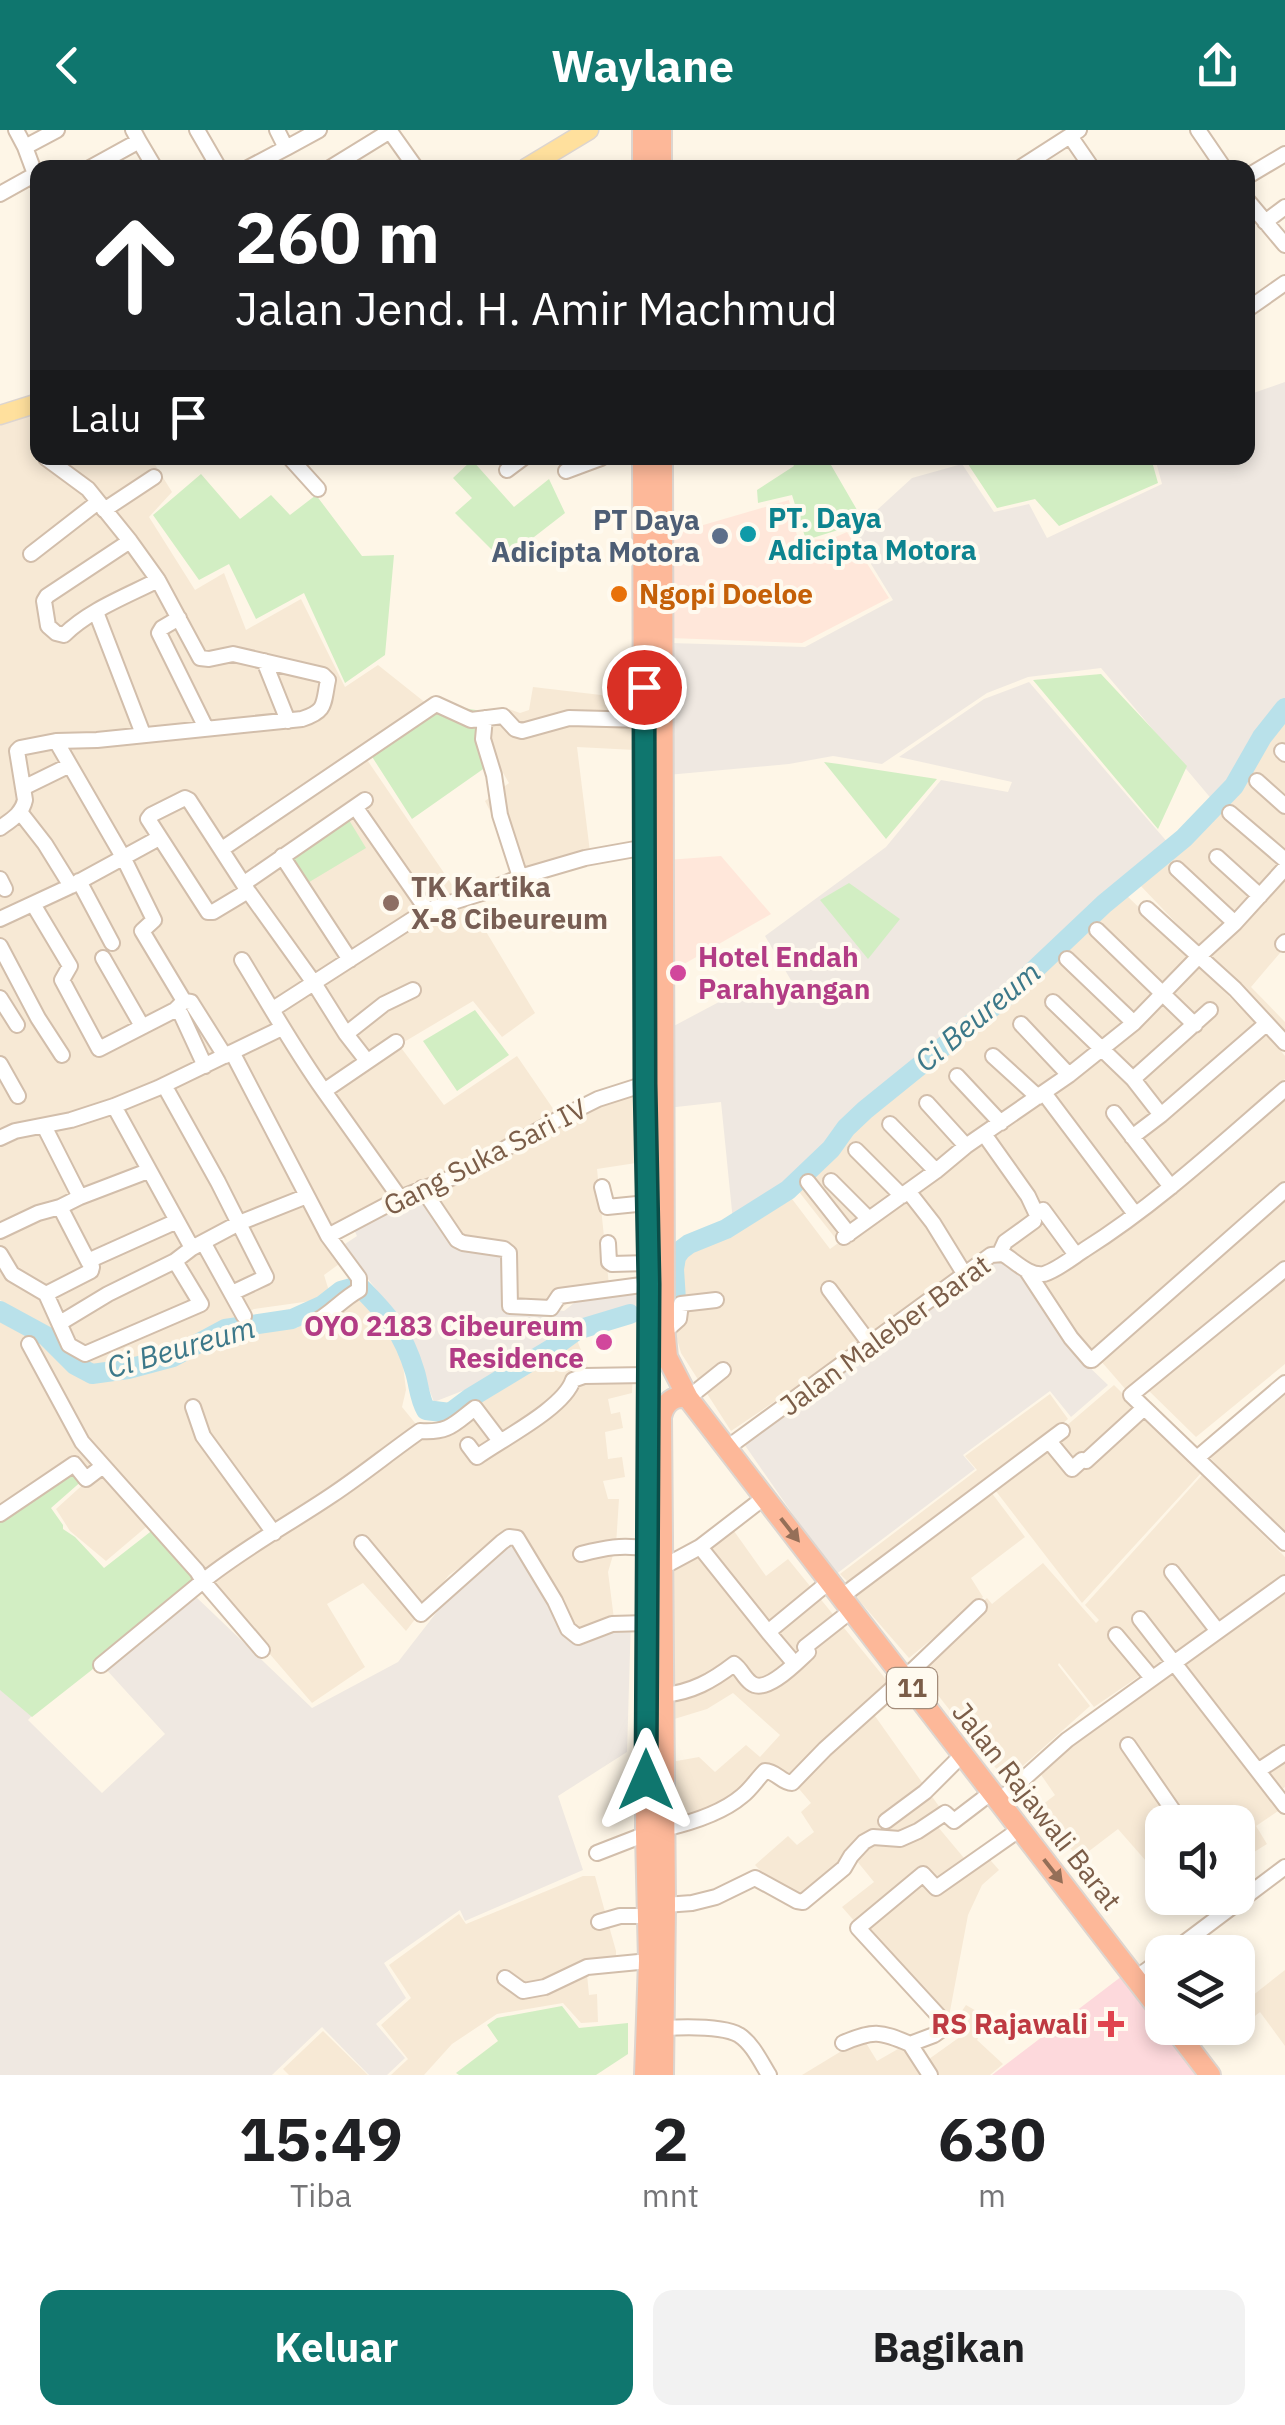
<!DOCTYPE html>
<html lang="id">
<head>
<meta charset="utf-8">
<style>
  body { margin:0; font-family:"IBM Plex Sans",sans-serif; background:#f2f2f2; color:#202124; height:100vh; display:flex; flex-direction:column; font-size:38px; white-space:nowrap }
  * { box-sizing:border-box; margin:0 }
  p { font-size:32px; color:#757577 }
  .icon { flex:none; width:55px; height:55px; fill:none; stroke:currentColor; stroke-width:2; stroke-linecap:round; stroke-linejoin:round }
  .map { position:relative; height:1945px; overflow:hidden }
  .panel { display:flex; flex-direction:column; background:#fff; flex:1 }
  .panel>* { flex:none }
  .banner { position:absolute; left:30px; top:30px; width:1225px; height:305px; border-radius:20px; box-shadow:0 5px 15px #0003; background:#202124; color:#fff; overflow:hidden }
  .controls { position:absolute; left:1145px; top:1675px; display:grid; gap:20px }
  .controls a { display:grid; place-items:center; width:110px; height:110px; border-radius:20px; background:#fff; box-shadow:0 5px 15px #0003; font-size:50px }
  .pin { position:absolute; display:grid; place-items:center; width:85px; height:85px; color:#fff; margin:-42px; border:5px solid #fff; border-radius:50%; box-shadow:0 2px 10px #0007 }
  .me { position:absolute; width:110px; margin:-55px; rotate:0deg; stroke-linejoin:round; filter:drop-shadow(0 0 8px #0008) }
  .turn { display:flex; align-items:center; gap:35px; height:210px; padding:0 40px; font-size:45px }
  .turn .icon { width:130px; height:130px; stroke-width:2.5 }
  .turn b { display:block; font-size:70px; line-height:85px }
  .then { display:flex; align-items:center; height:95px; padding:0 40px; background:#0003; gap:20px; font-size:38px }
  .eta { display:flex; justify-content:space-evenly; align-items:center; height:170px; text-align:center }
  .eta b { font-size:60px; font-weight:700; line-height:70px }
  .action { display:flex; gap:20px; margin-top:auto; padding:20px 40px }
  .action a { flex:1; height:115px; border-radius:20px; background:#0f766e; color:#fff; font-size:40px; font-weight:700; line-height:115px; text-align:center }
  .action a+a { background:#f2f2f2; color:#202124 }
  header { display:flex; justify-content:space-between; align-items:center; height:130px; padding:0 40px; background:#0f766e; color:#fff; font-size:45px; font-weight:700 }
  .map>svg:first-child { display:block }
  .residential { fill:#f7e9d5 }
  .commercial { fill:#ffe7da }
  .industrial { fill:#efe8e1 }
  .medical { fill:#fdd9dc }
  .green { fill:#d2eec3 }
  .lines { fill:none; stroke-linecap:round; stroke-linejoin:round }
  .river { stroke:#b9e1ea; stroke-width:20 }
  .minor-casing { stroke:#d2beab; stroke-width:18 }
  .major-casing { stroke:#ddd5cf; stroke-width:21 }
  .highway-casing { stroke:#ddd5cf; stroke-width:24 }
  .minor { stroke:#fff; stroke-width:14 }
  .major { stroke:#ffe09d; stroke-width:18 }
  .highway { stroke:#fdb899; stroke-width:20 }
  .oneway { fill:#956f58 }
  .route-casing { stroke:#0a4d48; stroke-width:25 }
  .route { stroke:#0f766e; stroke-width:18 }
  .culture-dot { fill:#0f9aa8; stroke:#fffaef; stroke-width:4 }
  .service-dot { fill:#5c6f8a; stroke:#fffaef; stroke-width:4 }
  .food-dot { fill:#e8710a; stroke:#fffaef; stroke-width:4 }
  .education-dot { fill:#8d6e63; stroke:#fffaef; stroke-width:4 }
  .hotel-dot { fill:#d1479c; stroke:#fffaef; stroke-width:4 }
  .health-dot { fill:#e0444e; stroke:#fffaef; stroke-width:4 }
  .labels { text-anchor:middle; stroke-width:8; stroke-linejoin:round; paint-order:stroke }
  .shield { fill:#fffaef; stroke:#a38c7a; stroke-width:2.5 }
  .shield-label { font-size:25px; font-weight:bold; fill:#7b5d48 }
  .culture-label { font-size:28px; font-weight:bold; fill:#0d838f; stroke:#fffaef; text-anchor:start }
  .service-label { font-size:28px; font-weight:bold; fill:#4e5e75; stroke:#fffaef; text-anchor:end }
  .food-label { font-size:28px; font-weight:bold; fill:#c56008; stroke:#fffaef; text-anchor:start }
  .education-label { font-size:28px; font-weight:bold; fill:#785e54; stroke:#fffaef; text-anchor:start }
  .hotel-label { font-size:28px; font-weight:bold; fill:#b23c85; stroke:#fffaef; text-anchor:start }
  .street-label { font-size:28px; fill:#7b5d48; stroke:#fffaef }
  .health-label { font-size:28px; font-weight:bold; fill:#be3a42; stroke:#fffaef; text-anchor:end }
  .water-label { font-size:30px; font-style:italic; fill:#3c7889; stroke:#fffaef }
</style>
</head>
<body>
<header><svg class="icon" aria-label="back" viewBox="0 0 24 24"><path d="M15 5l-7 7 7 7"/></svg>Waylane<svg class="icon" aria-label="share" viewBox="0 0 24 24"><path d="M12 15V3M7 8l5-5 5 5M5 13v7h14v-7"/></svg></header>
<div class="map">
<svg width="1285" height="1945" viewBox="0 0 1285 1945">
  <rect width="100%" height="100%" fill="#fef6e7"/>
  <path class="residential" d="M37,282L38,328H151L172,362L149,387L195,460L224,443L246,500L301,469L345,557L378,535L427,574L218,712L307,852L270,877L280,895L71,988L26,991L0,1002V292Z
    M533,557L635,569V620L577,617L590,722L520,740L485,671L509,653L483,609L492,583L503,577L520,583L529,580Z
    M1285,592V734L1201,819L1138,753L1184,719L1212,686L1258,623Z
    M361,621L457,762L436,769L416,781L309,852L220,714Z
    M1285,740V817L1251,857L1285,892V911L1203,826Z
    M1123,762L1189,826L1120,903L980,1002L836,1109L796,1058L831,1025L848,1002L1017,861L1084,795Z
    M446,771L470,775L535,883L502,907L473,871L399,915L444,975L517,926L556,983L450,1047L434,1044L329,1100L346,1129L324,1145L329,1161L311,1171L254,1179L199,1207L169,1225L94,1237L43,1195L0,1170V1106L152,1038L117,974L279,899L324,957L273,878Z
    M1195,833L1265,902L1285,926V949L1146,1071L1099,1105L1046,1135L969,1134L826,1237L731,1301L681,1223L675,1202L671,1133L789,1065L830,1119L1094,926Z
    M633,961L636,1033L597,1039L609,1155L590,1157L561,1178L511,1170L458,1114L429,1054L550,991Z
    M1285,965V1130L1127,1261L1033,1153Z
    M111,976L141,1038L0,1097V1009Z
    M1285,1145V1234L1196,1307L1146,1258Z
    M361,1156L399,1202L406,1260L402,1277L420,1299L200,1445L152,1392L106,1431L70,1401L56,1379L88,1350L71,1330L0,1383V1186L33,1199L45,1207L65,1233L91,1249L137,1243L239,1202L297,1198L333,1170Z
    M577,1210L590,1243L633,1242L632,1263L608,1269L611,1284L620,1282L623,1298L605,1302L608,1329L622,1327L625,1347L603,1351L608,1369H619L616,1415L608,1442L614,1489L578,1503L514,1399L449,1445L406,1501L363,1453L327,1474L365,1537L312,1573L204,1448L424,1306L464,1284L497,1259Z
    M1114,1255L1202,1342L1082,1473L992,1356L1044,1315Z
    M1285,1262V1410L1207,1324Z
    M1050,1264L1068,1289L999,1346L852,1456L840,1444L977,1340L965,1326Z
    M1203,1344L1285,1427V1447L1094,1577L1059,1533L1058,1535L1090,1576L1006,1651L914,1535L987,1468L992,1474L1043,1433L1096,1493L1099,1490L1085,1475Z
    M988,1358L1025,1407L971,1448L983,1467L909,1528L850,1460Z
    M729,1394L766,1446L788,1429L888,1552L787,1651L768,1634L733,1665L705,1681L672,1689L671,1632L699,1627L715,1642L746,1615L760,1627L780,1605L733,1563L707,1579L671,1590L668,1433Z
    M1285,1460V1657L1277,1663L1284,1677L1256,1696L1267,1714L1238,1732V1692H1162V1735L1153,1739L1118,1699L1080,1728L1033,1682L1055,1665L1037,1639Z
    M870,1579L943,1682L933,1691L969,1734L985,1724L999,1740L982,1755L968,1785L947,1897L842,1777L874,1752L852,1725L793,1774L755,1735L788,1706L797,1715L814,1702L801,1682L811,1673L794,1653Z
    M583,1746H595L616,1821V1839L587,1844L589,1865L597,1864L598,1892L581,1893L563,1873L497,1884L452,1914L424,1945H391L408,1929L381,1895L411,1868L389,1835L459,1784L466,1794Z
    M1285,1840V1916L1260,1882L1241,1897L1238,1891V1877Z
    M966,1875L990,1889L977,1910L1003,1934L990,1945H930L922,1934L964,1904L955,1891Z
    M323,1901L368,1945H289L283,1939Z
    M863,1908L877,1931L898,1919L907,1921L921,1945H802Z"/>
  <path class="commercial" d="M789,370L798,410L831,409L847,402L889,468L802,513L670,508L669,405Z
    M721,726L771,784L665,845L667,730Z"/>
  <path class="industrial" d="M1285,252V576L1214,672L1101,538L1028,547L987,563L882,634L833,626L789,634L667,645L670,513L805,517L893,470L852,403L912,348L962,334L994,382L1029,374L1047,408L1162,354L1155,328H1248V265Z
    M1029,552L1169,714L1145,740L1122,750L1031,835L943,913L844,993L834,1010L801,1043L733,1091L721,972L667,978L670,898L751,855L760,871L792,852L765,806L886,717L941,650L1008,662L1012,652L899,627L984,569Z
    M418,1058L457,1118L512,1122L508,1174L564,1181L589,1161L637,1157L635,1182L588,1187L480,1254L434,1272L405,1196L342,1116L357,1106L352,1095Z
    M992,1130H1007L1027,1148L1083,1231L1108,1255L1071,1287L1050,1261L963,1325L975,1339L835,1445L742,1311Z
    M514,1405L576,1507L631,1488L627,1622L558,1666L583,1740L465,1791L460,1780L384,1833L406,1868L376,1894L405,1928L387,1945H369L322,1897L272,1945H0V1507L52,1564L28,1590L102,1663L165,1604L104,1537L194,1465L312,1578L398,1532L450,1465Z"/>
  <path class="medical" d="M1126,1843L1162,1891V1898H1168L1204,1945H992Z"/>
  <path class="green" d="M790,328H845L831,335L864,392L806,410L792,365L758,373L757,360L794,336Z
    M964,328H1151L1158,353L1059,396L1035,369L997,378Z
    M472,330L514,377L549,349L565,383L503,431L455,383L472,368L453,348Z
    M201,344L240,389L271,365L290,385L316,365L362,426L394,425L385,525L345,553L304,463L256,489L229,434L199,450L153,385Z
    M1101,544L1187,636L1158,699L1033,550Z
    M450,576L489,582L484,609L496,630L412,689L369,622L428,585Z
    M824,632L839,634L937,649L886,709Z
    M349,690L366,718L306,754L291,728Z
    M849,753L900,789L868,829L820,770Z
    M475,880L509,925L457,961L423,911Z
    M73,1340L84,1349L51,1378L63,1395V1399L75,1407L104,1438L154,1399L195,1447L187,1454L192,1461L32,1587L0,1560V1387Z
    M562,1876L579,1898L628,1893V1924L596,1945H459L456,1943L498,1911L487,1895L497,1888Z"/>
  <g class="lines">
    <path class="river" d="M670,1178L676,1170L674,1139L676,1127L681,1120L689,1114L726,1099L788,1060L831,1019L846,998L865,980L1011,862L1104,774L1184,708L1234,656L1262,607L1285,578
      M0,1181L46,1206L75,1235L92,1244L128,1239L173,1227L225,1199L292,1189L323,1175L341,1161L359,1156C388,1185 403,1202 415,1242C419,1255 419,1268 426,1280L450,1283L470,1268L551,1219L577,1200L630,1184"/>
    <defs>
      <path id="minor" d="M16,0L25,17L38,52
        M197,0L219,38
        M277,0L286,18L319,0
        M389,0L416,38
        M1198,0L1224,38
        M1070,6L1092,38
        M139,11L155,38
        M25,17L57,0
        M90,38L139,11L133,0
        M248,38L286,18
        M330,38L390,1
        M1020,38L1079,0
        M1248,46L1285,24
        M0,64L34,45
        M1248,71L1285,115
        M1265,92L1285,77
        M1248,179L1285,153
        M290,328L318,359
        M507,340L523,328
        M566,341L601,328
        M104,380L154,347
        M130,411L47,466L44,471L48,496L56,503L64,505C89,480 127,466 158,450
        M31,424L98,372
        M96,482L143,604
        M179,488L162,498L159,503L206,598
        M264,531L288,591
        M485,588L483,609L494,645L500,685L520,747
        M56,611L123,727L154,790L142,801L184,871
        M1282,621L1285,624
        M1257,651L1285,676
        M23,658L68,636
        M356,678L427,780
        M20,682L45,714L71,756
        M1230,683L1285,730
        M0,698C11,690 22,684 25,670L17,621L20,618L56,611L97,610L302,589C327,581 323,574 328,550L323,545L233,524L209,529L200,528L158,450L130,411L88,359L46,328
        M222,719L436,574L471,590L503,586L515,599L522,601L569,588L644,590
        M282,726L350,830
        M1217,727L1260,766
        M1177,739L1235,793
        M0,749L5,759
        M79,751L112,813
        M246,752L365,670
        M248,761L213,782H208L148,689L151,685L185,668L189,670L248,761L314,853L346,904L367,931
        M33,774L70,836L62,850L99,919L175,880L184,871L191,872L225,926
        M1147,779L1235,859L1285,913
        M0,789L71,756L159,708
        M1097,800L1195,895
        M1283,814L1285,812
        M0,816L38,888L62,925
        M103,828L142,896
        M1067,829L1134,893
        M242,830C269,874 294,919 324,961L396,912
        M0,868L17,895
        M1053,872L1133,949L1161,985
        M273,879L427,780L482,763L520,747L585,728L652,716
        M175,880L181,884L205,936
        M1021,894L1069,945
        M346,904L384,874L413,860
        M232,922L328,1106L359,1148V1160C342,1169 329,1186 311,1194
        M993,926L1038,967
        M0,934L18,966
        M957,946L1001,993
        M1133,949L1210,880
        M164,955L218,1052L266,1147L232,1163
        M324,961L400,1068
        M1044,963L1135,1084
        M927,973L966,1016
        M114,976L192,1118
        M1114,983L1171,1057
        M890,994L936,1041
        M44,996L80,1067
        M984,1004L1028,1066L1036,1083L1043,1080L1076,1125
        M1132,1007L1161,985L1266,894
        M0,1008L15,1001L71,990L114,976L158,958L282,898
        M856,1020L902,1066
        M831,1051L869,1089
        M808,1052L849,1104
        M602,1057L607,1077L647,1073
        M422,1058L457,1110L463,1113L504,1119L509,1123L510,1176L551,1178L559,1166L649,1154
        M908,1061L933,1093L965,1145
        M60,1077L88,1131L177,1091
        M0,1101L38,1083L60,1077L80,1067L148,1041
        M328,1106L400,1068L456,1046L560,988L598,969L645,954
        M844,1107L936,1041L966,1016L1069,945L1134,893L1199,826L1235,793L1285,738
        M203,1112L244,1186
        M608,1113L609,1132L612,1134L648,1133
        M1000,1123L1005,1112L1034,1091
        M0,1124L12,1144L46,1164L91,1141L92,1137L88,1131
        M1285,1139L1131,1265L1285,1413
        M1027,1141L1071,1208L1090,1230H1092L1285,1060
        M829,1159L870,1214
        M46,1164L69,1215L85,1224L201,1174L175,1131
        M60,1193L108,1164L175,1131L192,1118L239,1093L307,1066
        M664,1197H670L679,1189L681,1174L716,1170
        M29,1214L82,1312L197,1441L203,1451C244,1418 289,1394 332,1365C362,1345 390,1322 420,1301C449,1303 454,1294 475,1278L500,1311
        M688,1268L723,1240
        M193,1277L203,1306L274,1403
        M1049,1311L1072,1339L1082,1330L1086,1331L1144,1278
        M468,1315L477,1327C502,1309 564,1278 573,1250L584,1246L647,1245
        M727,1318L991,1125L1003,1124C1014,1130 1029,1147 1044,1144C1057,1140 1072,1128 1084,1120C1157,1074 1220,1015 1285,959
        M1197,1328L1285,1253
        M0,1384L74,1334L86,1349L103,1336
        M362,1413L421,1484L502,1412L509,1407L517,1408L555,1471L568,1499L578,1507L612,1494L646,1493
        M700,1417L768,1502
        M581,1424C604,1418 623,1414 647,1419
        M661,1438L700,1417L765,1367
        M1172,1442L1217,1500
        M841,1467L1062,1301
        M1140,1489L1285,1676
        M1116,1505L1152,1548
        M795,1534L768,1502L830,1451
        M101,1535L203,1451L262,1520
        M664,1565C692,1562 712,1551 734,1534C741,1539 744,1548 751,1553C766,1565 797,1532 808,1522L805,1517L852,1480
        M1128,1615L1181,1692
        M1259,1640L1285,1623
        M999,1671L1067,1610L1285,1453
        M886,1691L925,1662L963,1624
        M664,1699C690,1693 721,1684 742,1666C751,1659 757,1649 765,1641C776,1641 782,1653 792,1653L825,1619L914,1539L979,1477
        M597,1723L646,1704
        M665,1775L692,1773L716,1767L755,1748L797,1771L803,1772L844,1738L851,1726L864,1712L873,1707L900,1709L918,1701L945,1683L954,1691L992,1662
        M599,1792L620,1786H648
        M1172,1822L1285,1737
        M505,1848L523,1861L545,1857L587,1837L649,1831
        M1136,1848L1162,1829
        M948,1896L858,1798L923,1744L936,1758L1020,1699
        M664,1898C683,1897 723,1896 739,1905C752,1913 761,1932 769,1945
        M843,1913C873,1900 880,1901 910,1914L934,1905L948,1895
        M910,1914L930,1945"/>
      <path id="major" d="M526,38L589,0
        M0,285L38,273"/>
      <path id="highway" d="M661,0V38
        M643,38V0
        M643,328L645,954L649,1154L646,1704L649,1831L645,1945
        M662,328L664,1197L667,1227L688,1268L1162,1883
        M1174,1898L1210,1945
        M663,1945L665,1775L661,1287C664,1273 674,1264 688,1268"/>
    </defs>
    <use href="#minor" class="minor-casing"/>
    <use href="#major" class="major-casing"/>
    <use href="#highway" class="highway-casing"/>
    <use href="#minor" class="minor"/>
    <use href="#major" class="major"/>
    <use href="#highway" class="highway"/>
  </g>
  <defs><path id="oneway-solid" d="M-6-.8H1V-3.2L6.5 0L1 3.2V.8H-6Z" transform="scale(2.5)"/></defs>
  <g class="oneway">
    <use href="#oneway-solid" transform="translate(790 1400) rotate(52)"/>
    <use href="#oneway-solid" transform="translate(1053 1741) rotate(52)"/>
  </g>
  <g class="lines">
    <defs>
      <path id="route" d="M644,557L645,954L649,1154L646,1650"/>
    </defs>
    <use href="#route" class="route-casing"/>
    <use href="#route" class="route"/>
  </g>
  <circle class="culture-dot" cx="748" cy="404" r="10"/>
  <circle class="service-dot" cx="720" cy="406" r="10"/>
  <circle class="food-dot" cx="619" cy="464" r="10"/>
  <circle class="education-dot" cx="391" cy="773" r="10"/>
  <g class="hotel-dot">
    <circle cx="678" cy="843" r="10"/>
    <circle cx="604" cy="1212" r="10"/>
  </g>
  <path class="health-dot" d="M1106 1879h10v10h10v10h-10v10h-10v-10h-10v-10h10z"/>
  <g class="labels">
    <rect class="shield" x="887" y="1538" width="50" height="40" rx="8"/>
    <g class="shield-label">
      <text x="912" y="1567">11</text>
    </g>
    <g class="culture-label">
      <text x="768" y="398">PT. Daya<tspan x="768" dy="32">Adicipta Motora</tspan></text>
    </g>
    <g class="service-label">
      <text x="700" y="400">PT Daya<tspan x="700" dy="32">Adicipta Motora</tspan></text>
    </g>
    <g class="food-label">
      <text x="639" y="474">Ngopi Doeloe</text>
    </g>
    <g class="education-label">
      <text x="411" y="767">TK Kartika<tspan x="411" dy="32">X-8 Cibeureum</tspan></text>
    </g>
    <g class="hotel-label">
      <text x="698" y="837">Hotel Endah<tspan x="698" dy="32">Parahyangan</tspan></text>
      <text x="584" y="1206" text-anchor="end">OYO 2183 Cibeureum<tspan x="584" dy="32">Residence</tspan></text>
    </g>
    <g class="street-label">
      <text transform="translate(485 1027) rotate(-27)" y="10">Gang Suka Sari IV</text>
      <text transform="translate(885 1205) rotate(-36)" y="10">Jalan Maleber Barat</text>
      <text transform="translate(1037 1676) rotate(52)" y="10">Jalan Rajawali Barat</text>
    </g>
    <g class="health-label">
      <text x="1088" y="1904">RS Rajawali</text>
    </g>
    <g class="water-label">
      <text transform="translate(978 887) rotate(-40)" y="10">Ci Beureum</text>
      <text transform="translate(181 1218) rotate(-16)" y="10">Ci Beureum</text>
    </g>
  </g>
</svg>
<div class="controls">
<a><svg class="icon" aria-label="sound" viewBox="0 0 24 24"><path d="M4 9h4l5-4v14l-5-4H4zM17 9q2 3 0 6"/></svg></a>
<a><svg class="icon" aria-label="layers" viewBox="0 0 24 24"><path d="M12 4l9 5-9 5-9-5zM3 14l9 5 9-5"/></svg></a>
</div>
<div class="pin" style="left:644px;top:557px;background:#d93025"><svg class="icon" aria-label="arrive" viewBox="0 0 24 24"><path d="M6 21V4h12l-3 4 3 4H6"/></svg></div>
<svg class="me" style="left:646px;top:1650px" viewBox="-20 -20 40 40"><path d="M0-17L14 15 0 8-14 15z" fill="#0f766e" stroke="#fff" stroke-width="4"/></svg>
<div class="banner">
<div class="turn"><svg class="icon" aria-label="ahead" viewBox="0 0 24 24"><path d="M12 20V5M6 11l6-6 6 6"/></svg><div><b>260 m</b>Jalan Jend. H. Amir Machmud</div></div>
<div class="then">Lalu<svg class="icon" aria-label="arrive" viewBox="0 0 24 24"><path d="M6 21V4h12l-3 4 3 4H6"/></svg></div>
</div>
</div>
<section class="panel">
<div class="eta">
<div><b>15:49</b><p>Tiba</p></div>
<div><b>2</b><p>mnt</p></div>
<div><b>630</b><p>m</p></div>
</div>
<div class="action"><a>Keluar</a><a>Bagikan</a></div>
</section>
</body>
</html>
